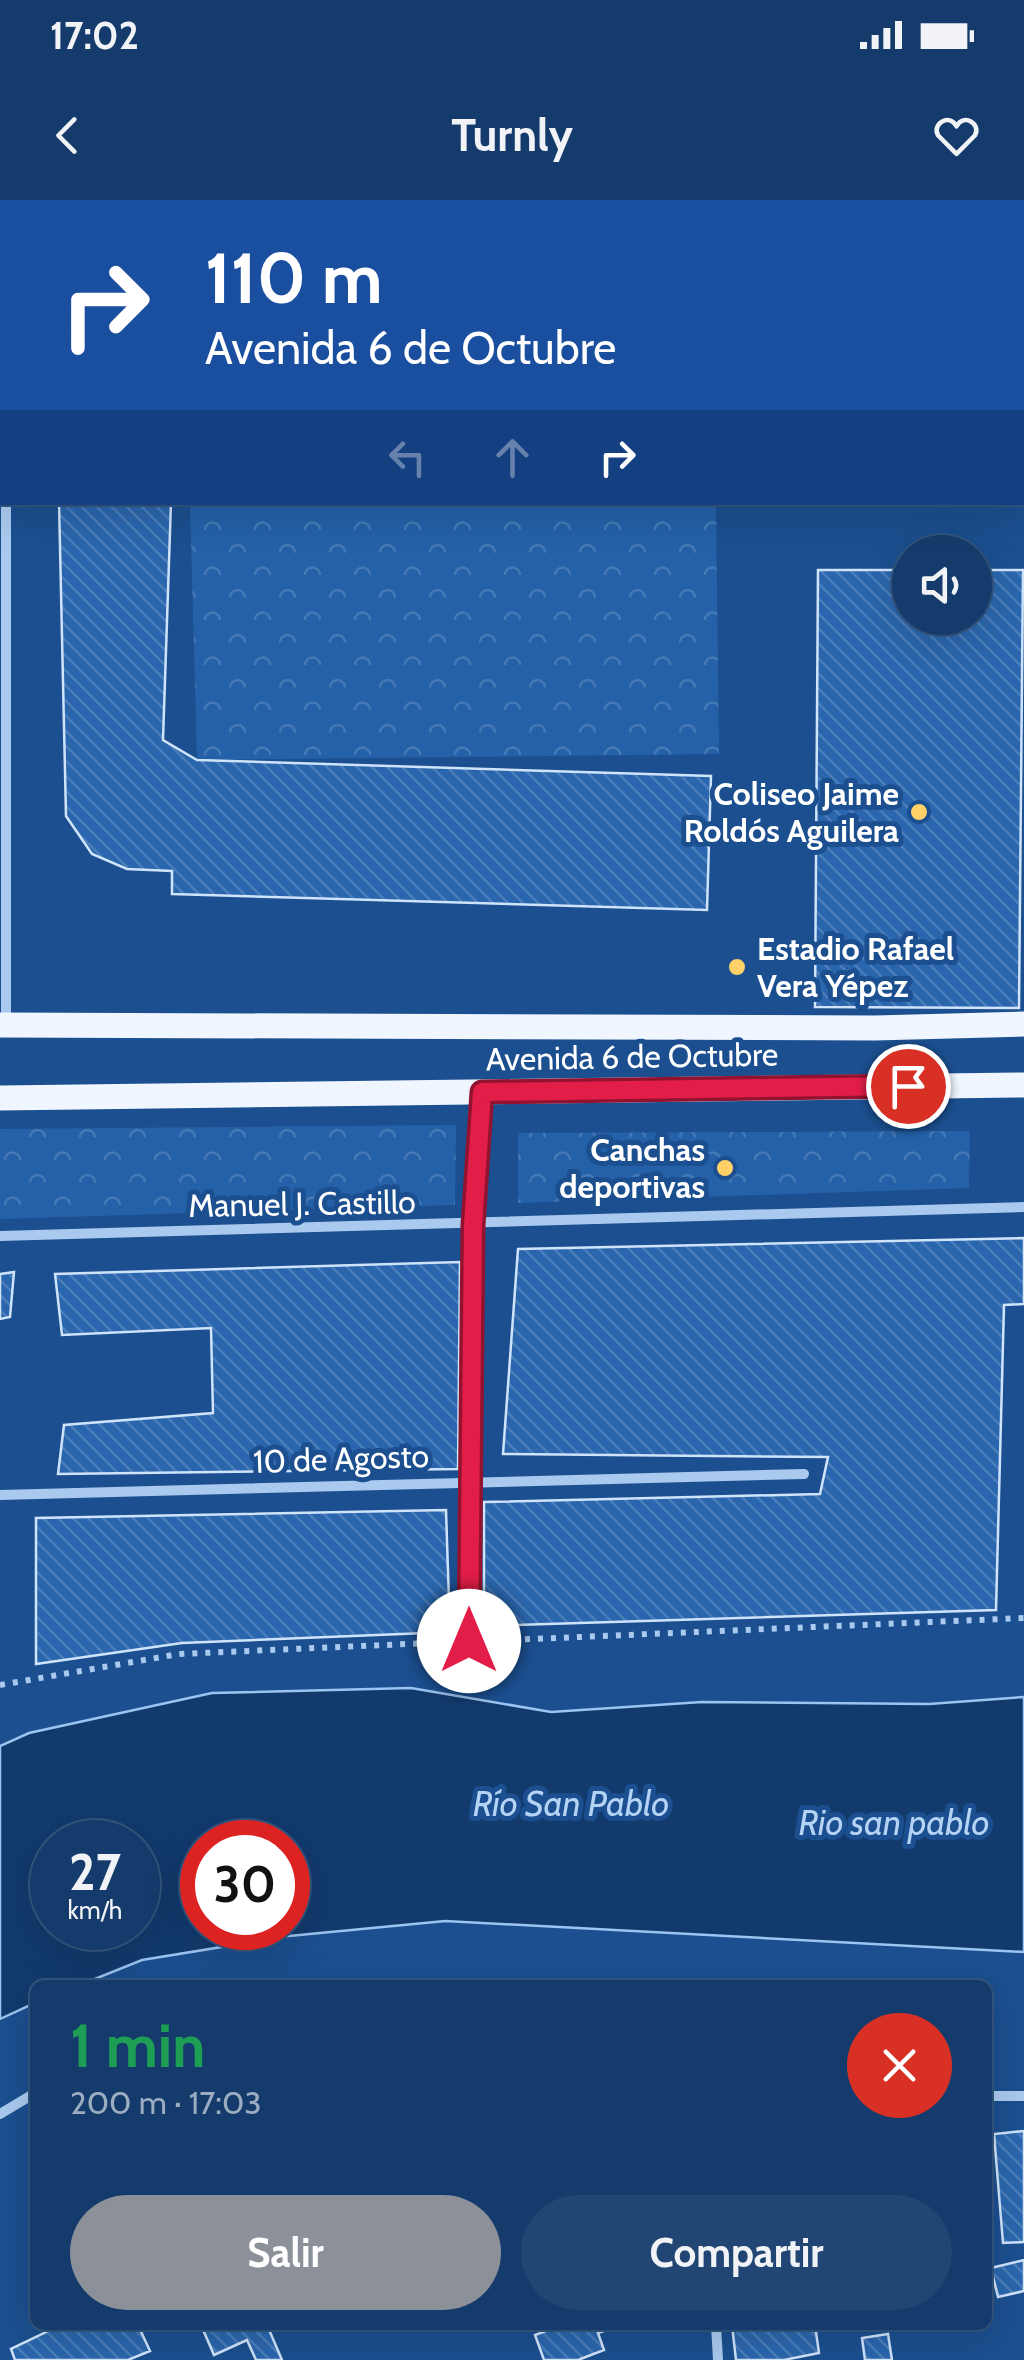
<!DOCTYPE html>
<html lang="es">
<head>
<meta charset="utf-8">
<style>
  body { margin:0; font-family:Cabin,sans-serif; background:#214673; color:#f1f3f6; height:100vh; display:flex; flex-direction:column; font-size:38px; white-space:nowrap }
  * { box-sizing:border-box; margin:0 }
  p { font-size:32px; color:#9dadc1 }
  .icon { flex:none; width:55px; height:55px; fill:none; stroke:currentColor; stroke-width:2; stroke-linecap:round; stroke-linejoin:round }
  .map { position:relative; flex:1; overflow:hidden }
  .details { position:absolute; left:30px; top:1780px; width:962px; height:350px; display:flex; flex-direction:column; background:#143b6b; border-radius:15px; box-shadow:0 10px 40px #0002,0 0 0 2px #33557e }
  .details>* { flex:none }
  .guide { position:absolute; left:0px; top:0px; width:1025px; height:305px; box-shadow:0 10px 40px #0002,0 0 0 2px #33557e; background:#1a4fa0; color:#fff; overflow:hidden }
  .fabs { position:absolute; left:892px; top:335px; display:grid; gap:20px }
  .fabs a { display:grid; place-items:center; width:100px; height:100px; border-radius:50%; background:#143b6b; box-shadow:0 10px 40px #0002,0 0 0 2px #33557e; font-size:50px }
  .speed { position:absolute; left:30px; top:1620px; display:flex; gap:20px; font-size:50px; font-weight:700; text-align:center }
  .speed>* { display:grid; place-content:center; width:130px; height:130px; border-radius:50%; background:#143b6b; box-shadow:0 10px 40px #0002,0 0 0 2px #33557e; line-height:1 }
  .speed small { font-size:25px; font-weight:400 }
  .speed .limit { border:15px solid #d22; background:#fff; color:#111 }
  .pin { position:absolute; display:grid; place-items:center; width:85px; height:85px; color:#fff; margin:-42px; border:5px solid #fff; border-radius:50%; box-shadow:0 2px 10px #0007 }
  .me { position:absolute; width:110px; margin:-55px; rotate:0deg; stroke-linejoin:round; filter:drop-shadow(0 0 8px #0008) }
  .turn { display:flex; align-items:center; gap:35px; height:210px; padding:0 40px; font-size:45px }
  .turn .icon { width:130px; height:130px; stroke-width:2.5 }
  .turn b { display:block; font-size:70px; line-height:85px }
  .lanes { display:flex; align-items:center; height:95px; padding:0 40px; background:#0003; justify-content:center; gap:50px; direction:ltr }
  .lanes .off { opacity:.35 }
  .round { display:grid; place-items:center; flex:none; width:105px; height:105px; border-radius:52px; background:#214673 }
  .headline { display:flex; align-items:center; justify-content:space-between; height:170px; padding:0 40px }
  h1 { font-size:60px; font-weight:800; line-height:75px; color:#1e9e55 }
  .cta { display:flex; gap:20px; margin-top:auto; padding:20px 40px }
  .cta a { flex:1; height:115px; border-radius:60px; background:#8c9099; color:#fff; font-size:40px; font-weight:800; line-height:115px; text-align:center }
  .cta a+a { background:#214673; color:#f1f3f6 }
  .status { display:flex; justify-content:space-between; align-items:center; height:70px; padding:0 50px; background:#143b6b; direction:ltr }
  .status svg { height:28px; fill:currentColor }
  header { display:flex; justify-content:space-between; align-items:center; height:130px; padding:0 40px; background:#143b6b; font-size:45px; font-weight:800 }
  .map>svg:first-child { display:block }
  .park { fill:url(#park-crowns) }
  .water { fill:#123a6d; stroke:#9cc4f0; stroke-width:2.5; fill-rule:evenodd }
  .building { fill:url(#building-back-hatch); stroke:#cfe3fa; stroke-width:2.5 }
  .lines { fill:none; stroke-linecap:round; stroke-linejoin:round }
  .path { stroke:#a9c9ee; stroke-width:6; stroke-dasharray:5 8; stroke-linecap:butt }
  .street { stroke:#a9c9ee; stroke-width:10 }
  .primary { stroke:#f0f6ff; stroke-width:25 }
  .route-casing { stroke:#92132f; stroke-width:25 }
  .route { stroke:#e11d48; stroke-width:18 }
  .poi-dot { fill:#ffd166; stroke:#1b4f8f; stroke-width:4 }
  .labels { text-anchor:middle; stroke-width:10; stroke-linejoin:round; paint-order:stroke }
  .poi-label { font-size:32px; font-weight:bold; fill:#fff; stroke:#1b4f8f; text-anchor:end }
  .street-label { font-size:32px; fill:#fff; stroke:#1b4f8f }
  .water-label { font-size:35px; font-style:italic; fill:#b5d3f5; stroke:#1b4f8f }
</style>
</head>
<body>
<div class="status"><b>17:02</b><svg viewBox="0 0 49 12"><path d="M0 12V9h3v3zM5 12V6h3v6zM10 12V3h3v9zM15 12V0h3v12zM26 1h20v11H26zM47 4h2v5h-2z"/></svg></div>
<header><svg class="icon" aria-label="back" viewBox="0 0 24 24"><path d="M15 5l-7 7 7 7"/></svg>Turnly<svg class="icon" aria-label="heart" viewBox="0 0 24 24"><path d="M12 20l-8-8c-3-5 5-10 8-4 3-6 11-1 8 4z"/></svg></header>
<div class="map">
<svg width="1024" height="2160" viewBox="0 0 1024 2160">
  <defs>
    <pattern id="park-crowns" width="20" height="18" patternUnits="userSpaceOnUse" patternTransform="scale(2.5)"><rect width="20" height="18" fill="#2461a8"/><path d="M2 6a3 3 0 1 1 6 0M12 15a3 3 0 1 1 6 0" fill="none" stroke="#4579b5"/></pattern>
    <pattern id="building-back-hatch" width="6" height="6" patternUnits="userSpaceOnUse" patternTransform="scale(2.5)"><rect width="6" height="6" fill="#2a66ad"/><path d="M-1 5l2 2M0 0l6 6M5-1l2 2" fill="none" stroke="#4a7db9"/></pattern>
  </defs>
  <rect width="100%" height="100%" fill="#1b4f8f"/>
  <path class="park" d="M190,303H716L719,554L197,560Z
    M456,925L455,1005L0,1019V929Z
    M970,931L969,988L518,1003V933Z"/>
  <path class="water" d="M411,1488L551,1512L702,1502L929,1504L1024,1497V1752L445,1721L289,1736L142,1760L80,1785H35V1803L0,1819V1546L29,1533L212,1493ZM52,1642H138V1728H52ZM202,1642H288V1728H202Z"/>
  <path class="building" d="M36,0H332V2H36Z
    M380,0H674V2H380Z
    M707,0H943V2H707Z
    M59,302H171L163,540L197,560L711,576L707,710L172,694V671L127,669L92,654L66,616Z
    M818,370H910V418H975V370H1023L1019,808L815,807Z
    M1024,1038V1104L1004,1105L996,1410L484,1426V1302L820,1294L828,1257L503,1254L518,1049Z
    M460,1062L458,1269L58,1274L64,1225L213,1213L211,1128L62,1135L55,1074Z
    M14,1072L10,1117L0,1119V1074Z
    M446,1310L450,1432L182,1443L36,1464V1318Z
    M1024,1931V2042L1003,2043L994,1934Z
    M1024,2060V2091L998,2097L991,2068Z
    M44,2125H138L150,2151L128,2160H15L11,2149L46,2132Z
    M201,2125H267L282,2160H256L247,2140L214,2155Z
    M562,2125H621L598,2133L604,2150L578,2160H544L535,2135Z
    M732,2125H815L819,2153L784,2160H736Z
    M888,2134L892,2160H865L862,2138Z"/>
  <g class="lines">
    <path class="path" d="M486,1441L1024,1418
      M0,1485L179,1454L453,1442"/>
    <path class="street" d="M355,0V2
      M695,0V2
      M5,2V0
      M1022,39H1024
      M0,42H2
      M6,302V824
      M0,1036L1024,1007
      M0,1295L804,1274
      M469,1441L473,1025L482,893
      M988,1896H1024
      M0,1914L35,1893
      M716,2125L718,2160"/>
    <path class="primary" d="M0,825L875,828L1024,824
      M0,898L1024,885"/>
  </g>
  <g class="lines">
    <defs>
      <path id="route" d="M469,1441L473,1025L482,892L908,886"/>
    </defs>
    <use href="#route" class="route-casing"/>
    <use href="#route" class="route"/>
  </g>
  <g class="poi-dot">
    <circle cx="919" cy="612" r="10"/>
    <circle cx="737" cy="767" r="10"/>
    <circle cx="725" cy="968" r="10"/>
  </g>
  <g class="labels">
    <g class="poi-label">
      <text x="899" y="605">Coliseo Jaime<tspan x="899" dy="37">Roldós Aguilera</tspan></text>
      <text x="757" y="760" text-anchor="start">Estadio Rafael<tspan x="757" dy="37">Vera Yépez</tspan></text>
      <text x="705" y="961">Canchas<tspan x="705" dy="37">deportivas</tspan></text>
    </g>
    <g class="street-label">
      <text transform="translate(632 857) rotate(-1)" y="11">Avenida 6 de Octubre</text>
      <text transform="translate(302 1004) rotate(-1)" y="11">Manuel J. Castillo</text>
      <text transform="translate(341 1259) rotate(-2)" y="11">10 de Agosto</text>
    </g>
    <g class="water-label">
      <text x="571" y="1616">Río San Pablo</text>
      <text x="894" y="1635">Rio san pablo</text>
    </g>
  </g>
</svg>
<div class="fabs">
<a><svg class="icon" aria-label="sound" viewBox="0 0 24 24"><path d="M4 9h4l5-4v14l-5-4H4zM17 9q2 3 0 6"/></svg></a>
</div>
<div class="speed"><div>27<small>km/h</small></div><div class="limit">30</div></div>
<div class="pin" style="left:908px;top:886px;background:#d93025"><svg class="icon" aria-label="arrive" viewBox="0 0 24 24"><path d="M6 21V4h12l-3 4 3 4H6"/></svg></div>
<svg class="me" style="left:469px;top:1441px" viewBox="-20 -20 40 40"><circle r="19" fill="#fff"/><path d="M0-13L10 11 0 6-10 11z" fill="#e11d48"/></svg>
<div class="guide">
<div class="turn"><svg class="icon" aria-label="right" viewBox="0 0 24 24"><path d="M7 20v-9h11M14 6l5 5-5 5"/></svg><div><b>110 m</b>Avenida 6 de Octubre</div></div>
<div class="lanes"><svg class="icon off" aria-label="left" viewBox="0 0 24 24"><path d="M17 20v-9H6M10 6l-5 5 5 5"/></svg><svg class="icon off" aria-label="ahead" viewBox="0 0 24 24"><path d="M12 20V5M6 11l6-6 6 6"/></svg><svg class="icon" aria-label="right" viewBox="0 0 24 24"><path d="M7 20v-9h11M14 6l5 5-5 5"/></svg></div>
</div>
<section class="details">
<div class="headline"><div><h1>1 min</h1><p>200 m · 17:03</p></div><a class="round" style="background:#d93025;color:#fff"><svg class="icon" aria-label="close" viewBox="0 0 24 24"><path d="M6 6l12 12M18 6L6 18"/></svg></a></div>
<div class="cta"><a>Salir</a><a>Compartir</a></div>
</section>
</div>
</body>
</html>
